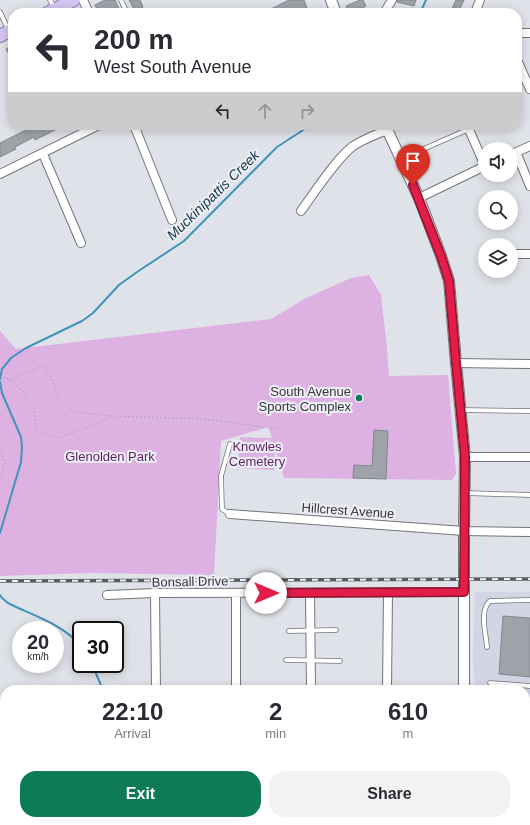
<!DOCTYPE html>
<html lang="en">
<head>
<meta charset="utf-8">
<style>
  body { margin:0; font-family:Arial,sans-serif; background:#f2f2f3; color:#2b2b33; height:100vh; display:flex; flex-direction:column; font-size:15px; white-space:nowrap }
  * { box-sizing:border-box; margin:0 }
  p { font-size:13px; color:#7c7c81 }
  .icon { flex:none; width:22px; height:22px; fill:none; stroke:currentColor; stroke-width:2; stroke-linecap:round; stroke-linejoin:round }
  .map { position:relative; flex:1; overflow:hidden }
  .side { position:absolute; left:0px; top:685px; width:530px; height:140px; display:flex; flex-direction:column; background:#fff; border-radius:16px 16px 0 0; box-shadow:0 2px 10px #0003 }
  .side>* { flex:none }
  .hud { position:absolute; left:8px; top:8px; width:514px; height:122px; border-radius:16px; box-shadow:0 2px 10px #0003; background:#fff; color:#2b2b33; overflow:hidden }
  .controls { position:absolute; left:478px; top:142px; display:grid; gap:8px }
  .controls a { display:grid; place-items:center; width:40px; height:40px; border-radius:50%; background:#fff; box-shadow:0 2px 10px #0003; font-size:20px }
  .speed { position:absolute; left:12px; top:621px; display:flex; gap:8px; font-size:20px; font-weight:700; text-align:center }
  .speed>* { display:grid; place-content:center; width:52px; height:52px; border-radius:50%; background:#fff; box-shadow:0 2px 10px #0003; line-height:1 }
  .speed small { font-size:10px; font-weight:400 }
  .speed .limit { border:2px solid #111; border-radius:6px; background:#fff; color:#111 }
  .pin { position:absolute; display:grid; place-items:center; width:34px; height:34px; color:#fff; margin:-41px -17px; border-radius:50% 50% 50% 0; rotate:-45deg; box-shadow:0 0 4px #0007 }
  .pin .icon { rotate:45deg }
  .me { position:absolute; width:44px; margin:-22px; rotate:90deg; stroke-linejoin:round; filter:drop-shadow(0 0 3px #0008) }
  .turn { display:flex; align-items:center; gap:14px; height:84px; padding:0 20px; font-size:18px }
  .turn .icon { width:52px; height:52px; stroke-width:2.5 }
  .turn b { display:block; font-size:28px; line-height:34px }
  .lanes { display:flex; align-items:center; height:38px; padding:0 20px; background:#0003; justify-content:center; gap:20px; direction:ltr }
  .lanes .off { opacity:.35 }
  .eta { display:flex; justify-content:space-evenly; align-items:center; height:68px; text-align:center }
  .eta b { font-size:24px; font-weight:700; line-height:28px }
  .primary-button { display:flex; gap:8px; margin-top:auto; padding:8px 20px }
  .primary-button a { flex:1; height:46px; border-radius:16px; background:#0d7b56; color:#fff; font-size:16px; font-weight:700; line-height:46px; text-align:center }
  .primary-button a+a { background:#f2f2f3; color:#2b2b33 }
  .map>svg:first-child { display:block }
  .built { fill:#d2d5e4 }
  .green { fill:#ddb1e2 }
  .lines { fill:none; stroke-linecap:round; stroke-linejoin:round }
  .stream { stroke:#4094bc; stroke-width:2 }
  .building { fill:#9ea3a9; stroke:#82878c }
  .service-casing { stroke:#74757b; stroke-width:5.5 }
  .minor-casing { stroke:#74757b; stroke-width:10 }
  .tertiary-casing { stroke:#74757b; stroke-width:12 }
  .primary-casing { stroke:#8b7bac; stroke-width:14 }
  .path { stroke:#94969b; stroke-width:1; stroke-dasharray:1 3; stroke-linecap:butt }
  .service { stroke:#fff; stroke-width:4 }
  .minor { stroke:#fff; stroke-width:8 }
  .tertiary { stroke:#fff; stroke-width:10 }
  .primary { stroke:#d5c5f2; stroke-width:12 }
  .rail-casing { stroke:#5a5b5f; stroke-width:3.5 }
  .rail { stroke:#eeeff6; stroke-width:2; stroke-dasharray:6; stroke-linecap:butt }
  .route-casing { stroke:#92132f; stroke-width:10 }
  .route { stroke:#e11d48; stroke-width:7 }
  .poi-dot { fill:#0d7b56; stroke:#eeeff6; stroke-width:1.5 }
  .labels { text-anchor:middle; stroke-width:4; stroke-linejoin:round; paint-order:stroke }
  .poi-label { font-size:13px; fill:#36373a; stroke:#eeeff6; text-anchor:end }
  .park-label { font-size:13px; fill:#5c1e65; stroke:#eeeff6 }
  .street-label { font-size:13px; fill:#36373a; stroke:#eeeff6 }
  .water-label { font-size:14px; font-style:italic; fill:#0e3446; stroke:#eeeff6 }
</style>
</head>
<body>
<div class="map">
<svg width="530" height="825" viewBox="0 0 530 825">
  <rect width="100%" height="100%" fill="#e0e2e9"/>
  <path class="built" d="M475,592H530V805H525V690H475L473,656Z"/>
  <path class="green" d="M369,275L381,295L387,348L389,376L448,375L456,474L452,480L284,478L275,448L274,470L238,468L240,437L272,438L268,427L221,441L214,575L91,573L0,576V331L16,349L271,319L306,298L351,278Z"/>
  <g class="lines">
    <path class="stream" d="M420,13L426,0
      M0,379L2,369L11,358L26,348L82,321L93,313L119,285L137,272L184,241L277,147L311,125
      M0,382L2,393L21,437L22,447L21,462L0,533
      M0,595L2,598L8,603C31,615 66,625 81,647
      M92,664L103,690
      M189,823L190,825
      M108,825L110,820
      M403,825L404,824"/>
  </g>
  <path class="building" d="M105,0H115L121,13H99L95,5Z
    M129,0H140L143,7L135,11Z
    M289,0H304L308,11L303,13H263Z
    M360,0H363L366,6L358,10L359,13H349L346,6Z
    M397,0H416L414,6L397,2Z
    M456,0H464L458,13H450Z
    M13,45V62L6,49Z
    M36,125H55L57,129L35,140L34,137L15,147L16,149L0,157V143Z
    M374,430L388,431L386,479L353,478L354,465L372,466Z
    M503,616L530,618V677L499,674Z"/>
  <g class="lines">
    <defs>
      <path id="service" d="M50,0L54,7
        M121,0L127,13
        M0,12L8,29
        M401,159L469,129
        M460,410L530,411
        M465,493L530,495
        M230,514L222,509L221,476L230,444
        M289,631L336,630
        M487,647C486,634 479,610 490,601L530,600
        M286,660L340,661
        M490,683L530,686
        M525,768L527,757
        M525,770L526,774L525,781
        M525,797H530
        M0,798L1,800L4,815"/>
      <path id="minor" d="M83,0L89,13
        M384,13L392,0
        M475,13L480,0
        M517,33H530
        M517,60L530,89
        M134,125L172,220
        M467,125L485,166
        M516,152L530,186
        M43,154L81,243
        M512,154L530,146
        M0,174L99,125
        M419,198L485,166
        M301,211C314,193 336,159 353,146C364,139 375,135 387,130
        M511,254H530
        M456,363L530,364
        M465,457H530
        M230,514L464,531L530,532
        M155,593L156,690
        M310,593L311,690
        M107,595L155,593L464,592
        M236,690V593
        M387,690L388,592
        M525,757H530"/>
      <path id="tertiary" d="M331,0L336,13
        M385,125L419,198L441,256L449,281L456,363L465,457L464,531V690
        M474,820V825"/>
      <path id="primary" d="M47,13L74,0
        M0,36L13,29
        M0,816H5
        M525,817L530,818"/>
    </defs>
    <use href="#service" class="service-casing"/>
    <use href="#minor" class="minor-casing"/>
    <use href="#tertiary" class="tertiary-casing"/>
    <use href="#primary" class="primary-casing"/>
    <path class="path" d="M0,376L10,380L25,393L28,403L34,409L36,429L57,438L87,428L112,416L204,419L278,429
      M10,380L42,366L52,379L59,401L75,412L112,416
      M0,452L5,463L0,478"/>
    <use href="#service" class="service"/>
    <use href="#minor" class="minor"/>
    <use href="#tertiary" class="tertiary"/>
    <use href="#primary" class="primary"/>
    <defs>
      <path id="rail" d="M0,581L530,579"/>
    </defs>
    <use href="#rail" class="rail-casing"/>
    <use href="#rail" class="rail"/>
  </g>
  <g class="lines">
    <defs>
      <path id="route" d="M266,593L464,592L465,457L456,363L449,281L441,256L413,185"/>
    </defs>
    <use href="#route" class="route-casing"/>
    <use href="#route" class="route"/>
  </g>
  <circle class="poi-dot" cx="359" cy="398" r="4"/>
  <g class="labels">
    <g class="poi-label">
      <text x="351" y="396">South Avenue<tspan x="351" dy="15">Sports Complex</tspan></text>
    </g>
    <g class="park-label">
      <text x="257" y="451">Knowles<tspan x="257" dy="15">Cemetery</tspan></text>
      <text x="110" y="461">Glenolden Park</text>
    </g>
    <g class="street-label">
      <text transform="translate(348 510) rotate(4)" y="5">Hillcrest Avenue</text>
      <text transform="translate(190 581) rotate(-1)" y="5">Bonsall Drive</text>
    </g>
    <g class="water-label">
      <text transform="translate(213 195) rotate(-44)" y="5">Muckinipattis Creek</text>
    </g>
  </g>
</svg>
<div class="controls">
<a><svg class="icon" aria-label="sound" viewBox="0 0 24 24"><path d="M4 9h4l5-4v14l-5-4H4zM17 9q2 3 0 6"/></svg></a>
<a><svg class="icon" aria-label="search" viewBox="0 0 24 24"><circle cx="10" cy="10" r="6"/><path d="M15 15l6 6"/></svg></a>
<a><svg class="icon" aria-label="layers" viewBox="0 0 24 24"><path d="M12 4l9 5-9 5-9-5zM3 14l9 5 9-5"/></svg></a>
</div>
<div class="speed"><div>20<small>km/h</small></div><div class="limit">30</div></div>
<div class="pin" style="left:413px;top:185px;background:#d93025"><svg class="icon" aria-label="arrive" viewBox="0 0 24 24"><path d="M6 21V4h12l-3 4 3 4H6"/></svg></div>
<svg class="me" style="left:266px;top:593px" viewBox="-20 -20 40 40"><circle r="19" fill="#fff"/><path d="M0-13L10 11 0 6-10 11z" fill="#e11d48"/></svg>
<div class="hud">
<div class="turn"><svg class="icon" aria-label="left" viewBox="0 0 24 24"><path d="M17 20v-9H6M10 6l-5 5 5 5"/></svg><div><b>200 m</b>West South Avenue</div></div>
<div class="lanes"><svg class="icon" aria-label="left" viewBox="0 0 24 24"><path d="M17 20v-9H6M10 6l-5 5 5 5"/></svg><svg class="icon off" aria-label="ahead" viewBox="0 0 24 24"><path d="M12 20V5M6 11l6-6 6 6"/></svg><svg class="icon off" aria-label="right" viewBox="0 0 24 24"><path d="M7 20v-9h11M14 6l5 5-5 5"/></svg></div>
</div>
<section class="side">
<div class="eta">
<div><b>22:10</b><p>Arrival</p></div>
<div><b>2</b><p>min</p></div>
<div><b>610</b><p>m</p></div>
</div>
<div class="primary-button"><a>Exit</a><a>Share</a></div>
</section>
</div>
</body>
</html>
